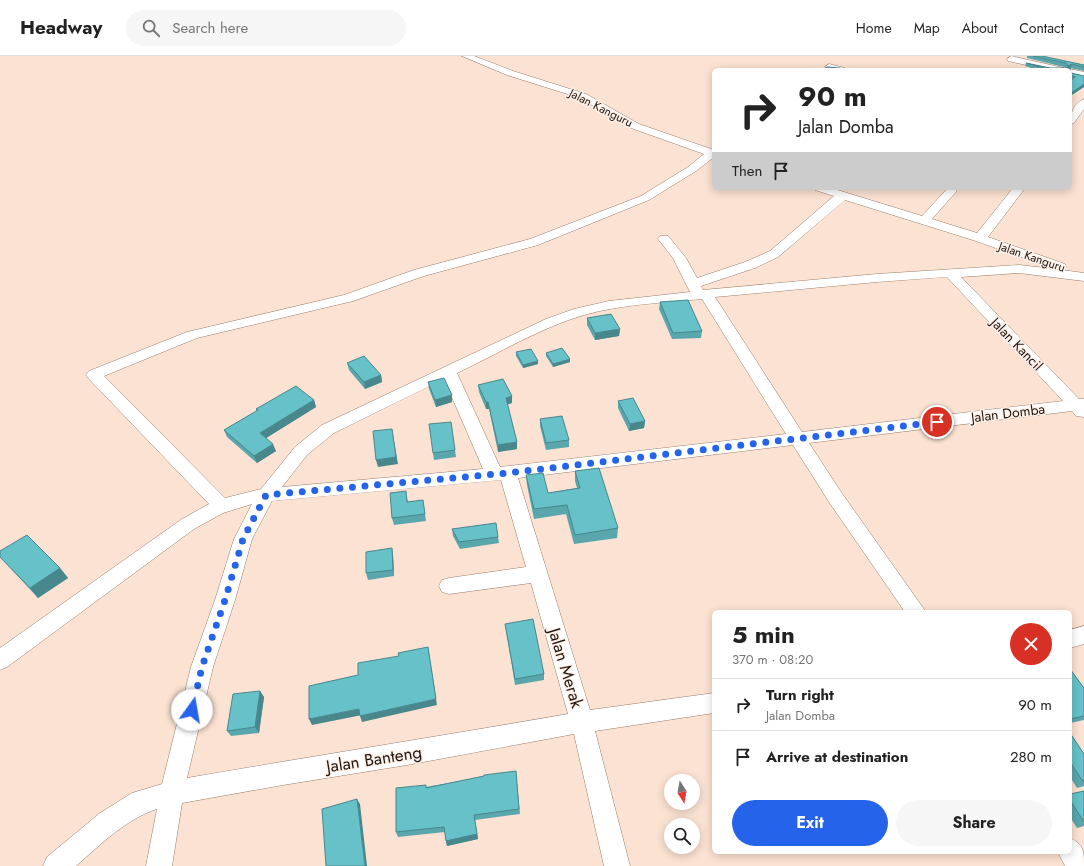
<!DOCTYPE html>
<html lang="en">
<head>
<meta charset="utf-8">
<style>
  body { margin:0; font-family:Jost,sans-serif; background:#f6f6f6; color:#222; height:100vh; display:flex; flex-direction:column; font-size:15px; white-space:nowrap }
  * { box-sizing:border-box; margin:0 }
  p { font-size:13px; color:#767676 }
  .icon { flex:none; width:22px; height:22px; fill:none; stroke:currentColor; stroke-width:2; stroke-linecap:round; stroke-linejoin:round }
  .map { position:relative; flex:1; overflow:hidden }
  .panel { position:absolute; left:712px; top:554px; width:360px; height:244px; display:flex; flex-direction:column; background:#fff; border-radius:6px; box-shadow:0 2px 10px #0003 }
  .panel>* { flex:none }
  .guide { position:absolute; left:712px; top:12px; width:360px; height:122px; border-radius:6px; box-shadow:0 2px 10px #0003; background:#fff; color:#222; overflow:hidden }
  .needle { width:26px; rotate:169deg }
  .buttons { position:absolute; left:664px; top:718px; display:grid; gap:8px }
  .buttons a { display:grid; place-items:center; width:36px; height:36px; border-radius:50%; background:#fff; box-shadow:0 2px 10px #0003; font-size:20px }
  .pin { position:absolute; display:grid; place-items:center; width:34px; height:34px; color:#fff; margin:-17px; border:2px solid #fff; border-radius:50%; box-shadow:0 1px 4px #0007 }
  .me { position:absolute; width:44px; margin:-22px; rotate:13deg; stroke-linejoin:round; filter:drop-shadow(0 0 3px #0008) }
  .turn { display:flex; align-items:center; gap:14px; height:84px; padding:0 20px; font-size:18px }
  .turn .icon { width:52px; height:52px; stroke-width:2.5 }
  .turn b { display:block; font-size:28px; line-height:34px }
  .then { display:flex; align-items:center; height:38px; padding:0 20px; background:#0003; gap:8px; font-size:15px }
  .round { display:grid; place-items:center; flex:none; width:42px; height:42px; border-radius:21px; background:#f6f6f6 }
  .headline { display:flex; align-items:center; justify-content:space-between; height:68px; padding:0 20px }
  h1 { font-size:24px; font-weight:700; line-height:30px }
  .cta { display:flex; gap:8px; margin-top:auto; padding:8px 20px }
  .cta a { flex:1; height:46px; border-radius:24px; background:#2563eb; color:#fff; font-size:16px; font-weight:700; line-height:46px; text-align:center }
  .cta a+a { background:#f6f6f6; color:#222 }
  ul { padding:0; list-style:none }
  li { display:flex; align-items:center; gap:12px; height:52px; padding:0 20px; border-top:1px solid #e0e0e0 }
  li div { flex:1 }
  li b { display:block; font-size:15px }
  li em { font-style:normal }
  header { display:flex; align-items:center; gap:24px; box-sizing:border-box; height:56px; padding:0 20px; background:#fff; border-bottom:1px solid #e0e0e0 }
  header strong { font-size:19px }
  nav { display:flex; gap:22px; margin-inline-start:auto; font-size:14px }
  .search { width:280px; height:36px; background:#f6f6f6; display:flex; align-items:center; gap:10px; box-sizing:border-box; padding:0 14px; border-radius:22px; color:#767676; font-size:15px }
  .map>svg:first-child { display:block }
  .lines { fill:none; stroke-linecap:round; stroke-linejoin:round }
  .minor-casing { stroke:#987d6a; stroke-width:1 }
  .minor { fill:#fff; fill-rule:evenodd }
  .wall { fill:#59a6ac }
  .shaded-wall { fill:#48878c }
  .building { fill:#67c1c8; stroke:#48878c }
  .route { stroke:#2563eb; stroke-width:7; stroke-dasharray:0 12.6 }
  .labels { text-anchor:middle; stroke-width:3; stroke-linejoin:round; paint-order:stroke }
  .far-street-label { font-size:12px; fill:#1f150e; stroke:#fff2ea }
  .street-label { font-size:14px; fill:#1f150e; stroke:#fff2ea }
  .near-street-label { font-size:17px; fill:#1f150e; stroke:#fff2ea }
</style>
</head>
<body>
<header>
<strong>Headway</strong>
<div class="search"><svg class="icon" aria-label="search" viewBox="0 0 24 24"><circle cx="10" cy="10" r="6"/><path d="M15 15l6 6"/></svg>Search here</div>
<nav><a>Home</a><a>Map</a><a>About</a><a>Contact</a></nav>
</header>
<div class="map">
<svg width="1084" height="810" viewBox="0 0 1084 810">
  <rect width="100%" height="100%" fill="#fbe2d2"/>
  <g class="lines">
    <defs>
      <path id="minor" d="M462,0H474L513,15L586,38L639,68L714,94V101L696,115L649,144L538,189L424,220L353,245L197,282L104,320L225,442L261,433L295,391L322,369L546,263L574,253L609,245L690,236L673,202L658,183L660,180H668L686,202L697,222L745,206L770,195L834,140L815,134L813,132H831L922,160L947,133H955L957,135L955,137L932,163L977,177L1013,132H1025L988,181L1065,208L1066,211L1062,214L1084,217V225L1019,217L961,221L1079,343H1084V361L1076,360L1072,355L809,387L841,436L926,556H905L829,446L793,389L518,422L590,654L714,637V657L595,675L630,810H604L574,678L407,709L283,729L182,747L172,810H146L157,753C126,763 100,789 76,810H43L47,801L100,757L132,737L162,728L191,611L215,544L234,483L252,448L223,457L194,473L7,611L0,614V592L182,463L209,448L89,323L86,319L89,315L187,276L344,239L414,214L530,183L641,140L688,111L704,98L631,72L580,42L507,19ZM845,144L976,185L1055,213L1019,209L877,218L703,234L701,230L755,212L778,201ZM947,221L1063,345L802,376L715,241L877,226ZM702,243L786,378L500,411L457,317C497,298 542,271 584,259C622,248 663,247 702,243ZM444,323L483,413L282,431L307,399L334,377ZM501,424L526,511L449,522L442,524L439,530L442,536L449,538L531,527L568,658C442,680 314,700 187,722L213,611L235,544L252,483L272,445Z
        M1011,0L1064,12L1065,14H1049L1008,5L1007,3Z
        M829,8L845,12L846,14L826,13L825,11Z
        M1070,13L1084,16V22L1070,19V14H1067Z
        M1084,43V53L1074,67L1070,68C1070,59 1074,46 1084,43Z
        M1084,570V588L1070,592V574Z
        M1070,782C1084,789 1084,795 1084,810H1065L1058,796H1070Z"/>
    </defs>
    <use href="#minor" class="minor-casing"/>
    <use href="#minor" class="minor"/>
  </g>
  <path class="wall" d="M1027,0H1042L1084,9V15L1070,12H1068H1070L1071,17L1084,20V31L1070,40V25L1072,24L1070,23V14H1038L1025,10L1026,7L1050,12H1066L1064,11L1027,2Z
    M660,246L702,275L701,282L672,283L659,253Z
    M587,262L620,273L619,280L595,284L587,269Z
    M516,296L538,305V308L523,312L516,300Z
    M546,297L570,306L553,311L546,300Z
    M347,307L381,319L382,326L365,333L349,314Z
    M428,326L452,346L436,351L429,333Z
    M478,329L512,340V347L507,348L517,386V393L498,396L489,353H486L479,336Z
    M314,344L316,351L266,382L276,395L257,407L227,381L224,374L257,355L256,353Z
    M618,345L645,365L644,372L629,375L618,352Z
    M540,363L569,384V391L546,394L540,370Z
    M451,366L456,401L434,404L433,397Z
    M575,415L618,472L617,482L574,488L566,458L534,463L527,429L526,419L548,437L577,432L575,425Z
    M407,442L408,446L423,444L426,465L394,469L392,462Z
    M452,473L498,481L499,487L460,493L453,480Z
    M393,499L394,520L368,524L366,517Z
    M0,501L60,512L68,522L38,542Z
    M505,568L544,618V624L515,629L506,574Z
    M1070,613L1084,632V664L1070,667Z
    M260,635L264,641L259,677L231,680L227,675Z
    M1070,677L1084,698V730L1077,732L1070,721Z
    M516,715L520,758L475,764L478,783L447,790L446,785L445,776L398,781L396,776L426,731Z
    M1084,735V770L1077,772L1070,761V738Z"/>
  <path class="shaded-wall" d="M1072,8L1070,12L1066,13L1068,10Z
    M1084,28V31L1070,40V38Z
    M620,273L619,280L595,284V277Z
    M570,303V306L553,311V308Z
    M538,305V308L523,312V309Z
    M381,319L382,326L365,333L364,326Z
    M452,339V346L436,351L435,344Z
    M512,340V347L506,349V342Z
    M314,344L316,351L263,384L260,377Z
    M486,346H488L489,353H486Z
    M645,365L644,372L629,375L630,368Z
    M392,373L398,408L378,411L376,404Z
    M517,386V393L498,396V389Z
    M273,388L276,395L257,407L254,400Z
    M392,492L393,499L394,520L393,514Z
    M60,512L68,522L38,542L30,532Z
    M428,591L437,649L362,666L360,660Z
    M260,635L264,641L259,677L255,671Z
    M359,653L362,659L312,669L309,663Z
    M357,743L360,748L367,810H365Z
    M474,759L478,783L447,790L446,785Z"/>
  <path class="building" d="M1033,0H1042L1084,9V11L1072,8L1068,10L1066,7Z
    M1026,7L1050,12H1070L1071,17L1084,20V28L1070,38V25L1075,21L1070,19V14H1051Z
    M827,11L839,12L848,14H822Z
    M688,244L702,275L673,277L660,246Z
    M611,258L620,273L595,277L587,262Z
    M562,292L570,303L553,308L546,297Z
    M531,293L538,305L523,309L516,296Z
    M364,300L381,319L364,326L347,307Z
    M444,322L452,339L435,344L428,326Z
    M503,323L512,340L506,342L517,386L498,389L488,346H486L478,329Z
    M296,330L314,344L260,377L273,388L254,400L224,374L258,354L256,353Z
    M633,342L645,365L630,368L618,345Z
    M562,360L569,384L546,387L540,363Z
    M451,366L455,394L433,397L429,368Z
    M392,373L396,401L376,404L373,375Z
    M599,412L618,472L575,479L567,449L534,453L526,419L543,417L548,437L580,432L575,415Z
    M406,435L407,446L423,444L425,458L392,462L390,437Z
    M496,467L498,481L459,486L452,473Z
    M27,479L60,512L30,532L0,501V495Z
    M392,492L393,514L366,517V496Z
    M533,563L544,618L515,623L505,568Z
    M428,591L436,643L360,660L359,653L309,663V630L358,619V607L399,600L398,597Z
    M1070,613L1084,632V660L1070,663Z
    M260,635L255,671L227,675L233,638Z
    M1070,677L1084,698V727L1070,706Z
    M516,715L519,753L474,759L477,778L446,785L444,771L396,776V732L426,729V732L484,720V719Z
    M1084,735V766L1070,744V738Z
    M357,743L365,810H326L322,753Z"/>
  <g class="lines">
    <path class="route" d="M192,654L202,611L225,544L243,483L266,439L508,417L937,366"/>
  </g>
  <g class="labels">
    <g class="far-street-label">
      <text transform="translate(601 52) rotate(27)" y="4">Jalan Kanguru</text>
      <text transform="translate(1032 201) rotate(19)" y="4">Jalan Kanguru</text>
    </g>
    <g class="street-label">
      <text transform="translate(1017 288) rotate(46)" y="5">Jalan Kancil</text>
      <text transform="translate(1008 357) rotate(-7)" y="5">Jalan Domba</text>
    </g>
    <g class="near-street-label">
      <text transform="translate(566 612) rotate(73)" y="6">Jalan Merak</text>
      <text transform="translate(374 703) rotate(-9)" y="6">Jalan Banteng</text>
    </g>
  </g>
</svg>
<div class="buttons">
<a><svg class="needle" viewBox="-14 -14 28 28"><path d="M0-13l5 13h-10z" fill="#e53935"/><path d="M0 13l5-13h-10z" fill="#767676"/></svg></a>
<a><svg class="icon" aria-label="search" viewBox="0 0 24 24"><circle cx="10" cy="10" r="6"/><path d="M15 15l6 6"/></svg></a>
</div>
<div class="pin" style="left:937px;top:366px;background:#d93025"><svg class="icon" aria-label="arrive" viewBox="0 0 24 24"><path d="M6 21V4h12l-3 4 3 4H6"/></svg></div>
<svg class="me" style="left:192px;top:654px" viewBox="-20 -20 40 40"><circle r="19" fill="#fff"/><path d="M0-13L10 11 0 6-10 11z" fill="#2563eb"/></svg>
<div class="guide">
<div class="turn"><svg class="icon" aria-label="right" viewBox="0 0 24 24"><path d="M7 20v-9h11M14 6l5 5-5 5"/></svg><div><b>90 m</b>Jalan Domba</div></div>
<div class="then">Then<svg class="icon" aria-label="arrive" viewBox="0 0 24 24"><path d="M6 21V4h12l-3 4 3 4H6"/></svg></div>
</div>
<section class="panel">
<div class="headline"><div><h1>5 min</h1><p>370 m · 08:20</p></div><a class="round" style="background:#d93025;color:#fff"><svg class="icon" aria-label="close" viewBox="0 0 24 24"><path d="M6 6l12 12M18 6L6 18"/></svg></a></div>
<ul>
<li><svg class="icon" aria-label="right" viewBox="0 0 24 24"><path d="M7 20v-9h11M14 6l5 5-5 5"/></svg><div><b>Turn right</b><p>Jalan Domba</p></div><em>90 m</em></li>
<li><svg class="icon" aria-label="arrive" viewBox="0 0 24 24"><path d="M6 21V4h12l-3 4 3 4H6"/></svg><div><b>Arrive at destination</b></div><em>280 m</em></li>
</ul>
<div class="cta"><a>Exit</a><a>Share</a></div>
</section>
</div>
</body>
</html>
